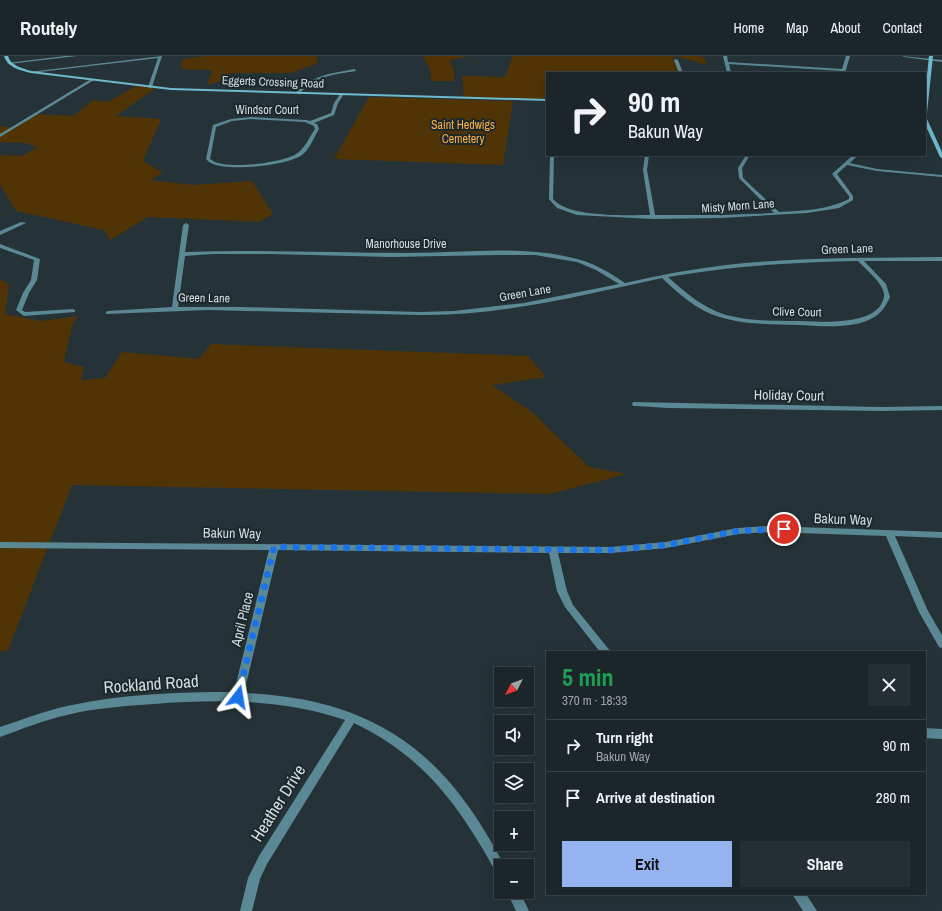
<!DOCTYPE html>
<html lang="en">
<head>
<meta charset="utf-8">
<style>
  body { margin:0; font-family:"Archivo Narrow",sans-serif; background:#252e32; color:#f1f3f6; height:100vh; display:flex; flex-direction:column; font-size:15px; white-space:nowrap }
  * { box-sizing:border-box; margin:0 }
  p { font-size:13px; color:#a0a5a8 }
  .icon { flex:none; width:22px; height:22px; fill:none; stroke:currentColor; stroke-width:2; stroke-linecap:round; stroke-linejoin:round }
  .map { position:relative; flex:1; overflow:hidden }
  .sheet { position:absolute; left:546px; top:595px; width:380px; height:244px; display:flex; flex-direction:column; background:#1c262a; border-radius:0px; box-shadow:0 4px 16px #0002,0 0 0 1px #3a4347 }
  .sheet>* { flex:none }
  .guide { position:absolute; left:546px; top:16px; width:380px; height:84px; border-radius:0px; box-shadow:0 4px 16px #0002,0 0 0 1px #3a4347; background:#1c262a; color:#f1f3f6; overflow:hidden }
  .needle { width:26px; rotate:228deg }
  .fabs { position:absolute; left:494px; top:611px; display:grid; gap:8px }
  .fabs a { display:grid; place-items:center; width:40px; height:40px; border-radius:0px; background:#1c262a; box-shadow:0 4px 16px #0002,0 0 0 1px #3a4347; font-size:20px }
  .pin { position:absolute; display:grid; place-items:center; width:34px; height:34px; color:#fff; margin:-17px; border:2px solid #fff; border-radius:50%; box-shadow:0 1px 4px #0007 }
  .me { position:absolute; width:44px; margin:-22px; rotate:14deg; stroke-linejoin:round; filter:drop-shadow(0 0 3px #0008) }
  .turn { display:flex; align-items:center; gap:14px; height:84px; padding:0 16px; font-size:18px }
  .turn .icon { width:52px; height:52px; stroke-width:2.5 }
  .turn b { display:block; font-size:28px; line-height:34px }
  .round { display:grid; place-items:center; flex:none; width:42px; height:42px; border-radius:0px; background:#252e32 }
  .head { display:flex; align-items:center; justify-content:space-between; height:68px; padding:0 16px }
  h1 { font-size:24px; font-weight:700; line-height:30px; color:#1e9e55 }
  .button { display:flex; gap:8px; margin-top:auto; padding:8px 16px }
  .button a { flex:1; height:46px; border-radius:0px; background:#95b2f1; color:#111; font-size:16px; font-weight:700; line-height:46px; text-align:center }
  .button a+a { background:#252e32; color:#f1f3f6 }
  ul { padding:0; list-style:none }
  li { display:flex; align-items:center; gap:12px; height:52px; padding:0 16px; border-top:1px solid #3a4347 }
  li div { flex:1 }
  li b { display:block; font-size:15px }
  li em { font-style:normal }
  header { display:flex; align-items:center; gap:24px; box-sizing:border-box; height:56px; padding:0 20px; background:#1c262a; border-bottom:1px solid #3a4347 }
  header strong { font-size:19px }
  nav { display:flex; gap:22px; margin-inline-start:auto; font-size:14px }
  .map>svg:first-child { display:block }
  .green { fill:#513406 }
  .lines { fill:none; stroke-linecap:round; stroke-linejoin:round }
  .street { fill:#5a8995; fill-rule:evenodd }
  .secondary { fill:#6ebacf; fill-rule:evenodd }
  .route { stroke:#1a73e8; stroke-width:7; stroke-dasharray:0 12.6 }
  .labels { text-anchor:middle; stroke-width:4; stroke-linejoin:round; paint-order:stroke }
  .far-street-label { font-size:12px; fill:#d3dcdf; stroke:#1b292d }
  .far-park-label { font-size:12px; fill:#fbaf40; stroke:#1b292d }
  .street-label { font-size:14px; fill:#d3dcdf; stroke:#1b292d }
  .near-street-label { font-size:17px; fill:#d3dcdf; stroke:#1b292d }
</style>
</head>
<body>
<header>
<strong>Routely</strong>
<nav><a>Home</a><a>Map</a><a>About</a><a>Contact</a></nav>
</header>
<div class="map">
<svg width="942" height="855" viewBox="0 0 942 855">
  <rect width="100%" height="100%" fill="#253338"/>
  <path class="green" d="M206,0H316L318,7L291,17H230L228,23L207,29L212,14L181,13L183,3Z
    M423,0H469L450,4L454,15V25H431L430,13Z
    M513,0H701L705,2L706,9L677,0L670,3L676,4L681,17H547V44L464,41L462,20L505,21Z
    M138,29L157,31L116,60L161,63L143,105L163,117L150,124L193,129L252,125L273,158L259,166L148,161L110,184L104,174L16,155L0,129V99L22,100L37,91L26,87L0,86V70L14,72L34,58L73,60L93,44L108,46Z
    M369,41L513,45L503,109L334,103Z
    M0,223L9,229L5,258L41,265L78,260L72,270L64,306L84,311L81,324L105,322L122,296L199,303L211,288L528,300L546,321L492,329L532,356L589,411L626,418L550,438L72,429L8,594L0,596Z"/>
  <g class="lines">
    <path class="street" d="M65,0H77L9,8L7,7Z
      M162,0L152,31L150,32L148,31L158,2L31,17L29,16Z
      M723,0H727L728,6L842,13L846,0H850L845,17H841L842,15L729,8L731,17H727Z
      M902,0L942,4V6L904,1Z
      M676,3L678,4L683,17H679L674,4Z
      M355,13L356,15C333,19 316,19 299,38L296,37C312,19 333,17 355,13Z
      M91,23L94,24L0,81V78Z
      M341,37L344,38L338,47L334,59L314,67L317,68L319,73C314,81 310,93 302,99C286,110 231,115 213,108C210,107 208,105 206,103L213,69L231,63L251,61L306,64L310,65L331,57L334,47ZM251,63L305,66L314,70L315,73C310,80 306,90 299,96C287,107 230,113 215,106C213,105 212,104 210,103L216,71L232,65Z
      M550,99H554L553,143C568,162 627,159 650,159L643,114L645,99H649L647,114L655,159H721L774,157L739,122L738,112L746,99H750L742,112L743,122L779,156C803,155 827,154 849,143V140L832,118L853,99H858L850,107L877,113L942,119V121L877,115L847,109L837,118L853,140V144L839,152L807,157L721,162L653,163L577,159L557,152L549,143Z
      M21,166L26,167L0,179V175Z
      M186,167L189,169L185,196C260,193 335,197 410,197C464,197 520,189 573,202C592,206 609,216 625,227C659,219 692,213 726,209C798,201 870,202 942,201V205H864L886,228L890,241C886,249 883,255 876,260C855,274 821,270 798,269C769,268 739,269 711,258C692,250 677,236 662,222C582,239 503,260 420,259L208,254L106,258V256L108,255L172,251L183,169ZM212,198H271L391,201L497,199H535L577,206L596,214L619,228L524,247L454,255L420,256L241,251H178L185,200ZM858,205C866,214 886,229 884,241C878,272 817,265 796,265C773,265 749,265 726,259C703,252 686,237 668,221C731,210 794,206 858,205Z
      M0,188L40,203L37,224L29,237L22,254L25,256L73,253L75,254V256L24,260L16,254L23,237L31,224L34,204L0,192Z
      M633,346L881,351L942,350V354L881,355L668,352L636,350H633L632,348Z
      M769,470L942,476V482L895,480L928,555L942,579V592L939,591L919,556L886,480L769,476L738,478L666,492L611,497H558L567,535L573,549L611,596H600L565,551L557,535L549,497L278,494L244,637C335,641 407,668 463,743C479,764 492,787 505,810H501V820L497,818C460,751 425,701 354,667L267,808L260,823L252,855H240L248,822L259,800L345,664C283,643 219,643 154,648C125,650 95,652 67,659C44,664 22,673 0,681V671C22,664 44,655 67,650C121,638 179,636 234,636L269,494L0,492V486L611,491L666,486L738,472Z
      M925,672L942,673V683L925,682Z
      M507,836H520L529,855H516Z
      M792,838H806L817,855H803Z"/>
    <path class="secondary" d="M4,0H8C11,10 22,12 31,15L171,32L547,43V45L171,34L31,17C20,14 8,12 4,0Z
      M929,0H933L927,57L925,58V39Z
      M925,62L927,63L942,96V102L940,101L925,68Z"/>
  </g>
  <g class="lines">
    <path class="route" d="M238,641L274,491L611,494L666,489L738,475L784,473"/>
  </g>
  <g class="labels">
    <g class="far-street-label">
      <text transform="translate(273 26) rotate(2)" y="4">Eggerts Crossing Road</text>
      <text x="267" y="58">Windsor Court</text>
      <text transform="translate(738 150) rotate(-4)" y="4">Misty Morn Lane</text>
      <text x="406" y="192">Manorhouse Drive</text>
      <text transform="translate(847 193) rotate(-2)" y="4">Green Lane</text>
      <text transform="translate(525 237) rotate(-10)" y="4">Green Lane</text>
      <text transform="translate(204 242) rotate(1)" y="4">Green Lane</text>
      <text transform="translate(797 256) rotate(1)" y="4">Clive Court</text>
    </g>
    <g class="far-park-label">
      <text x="463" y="73">Saint Hedwigs<tspan x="463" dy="14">Cemetery</tspan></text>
    </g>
    <g class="street-label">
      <text transform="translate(789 339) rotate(1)" y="5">Holiday Court</text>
      <text transform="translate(843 463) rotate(2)" y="5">Bakun Way</text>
      <text transform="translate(232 477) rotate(1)" y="5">Bakun Way</text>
      <text transform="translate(242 563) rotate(-76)" y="5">April Place</text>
    </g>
    <g class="near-street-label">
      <text transform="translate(151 628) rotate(-4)" y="6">Rockland Road</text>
      <text transform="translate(278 747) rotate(-58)" y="6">Heather Drive</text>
    </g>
  </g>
</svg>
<div class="fabs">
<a><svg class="needle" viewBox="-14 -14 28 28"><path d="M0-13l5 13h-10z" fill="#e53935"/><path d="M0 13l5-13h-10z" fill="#a0a5a8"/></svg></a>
<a><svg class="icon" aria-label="sound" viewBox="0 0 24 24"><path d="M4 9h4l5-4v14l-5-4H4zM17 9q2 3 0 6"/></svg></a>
<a><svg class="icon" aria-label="layers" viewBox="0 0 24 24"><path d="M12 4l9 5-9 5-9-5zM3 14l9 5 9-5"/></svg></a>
<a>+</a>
<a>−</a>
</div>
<div class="pin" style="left:784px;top:473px;background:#d93025"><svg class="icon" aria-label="arrive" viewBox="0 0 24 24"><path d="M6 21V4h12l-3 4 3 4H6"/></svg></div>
<svg class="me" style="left:238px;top:641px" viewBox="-20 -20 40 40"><path d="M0-17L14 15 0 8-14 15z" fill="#1a73e8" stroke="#fff" stroke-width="4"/></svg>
<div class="guide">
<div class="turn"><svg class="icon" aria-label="right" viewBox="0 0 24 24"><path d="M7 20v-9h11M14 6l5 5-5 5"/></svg><div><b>90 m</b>Bakun Way</div></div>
</div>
<section class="sheet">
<div class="head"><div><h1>5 min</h1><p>370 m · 18:33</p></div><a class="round"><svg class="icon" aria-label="close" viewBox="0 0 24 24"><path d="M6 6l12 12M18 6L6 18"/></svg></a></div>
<ul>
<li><svg class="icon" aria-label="right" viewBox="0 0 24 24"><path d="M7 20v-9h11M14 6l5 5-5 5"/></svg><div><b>Turn right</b><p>Bakun Way</p></div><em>90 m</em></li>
<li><svg class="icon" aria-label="arrive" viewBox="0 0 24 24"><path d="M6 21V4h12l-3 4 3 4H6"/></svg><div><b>Arrive at destination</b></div><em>280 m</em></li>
</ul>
<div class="button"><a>Exit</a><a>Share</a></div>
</section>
</div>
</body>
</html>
